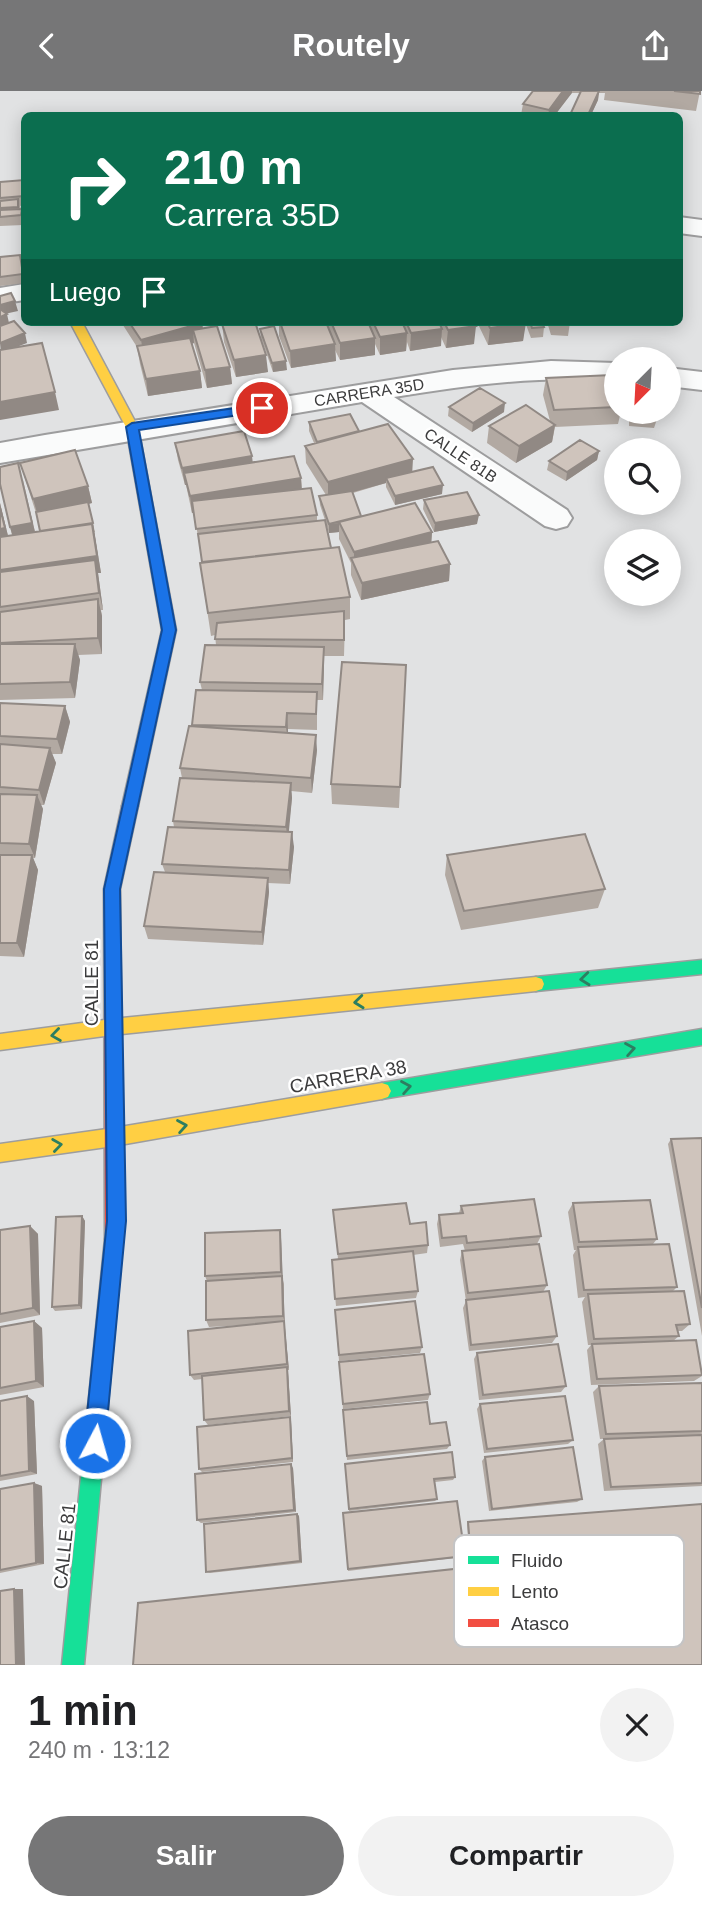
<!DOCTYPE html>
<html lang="es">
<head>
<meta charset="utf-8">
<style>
  body { margin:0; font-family:Arial,sans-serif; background:#f2f2f2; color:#202124; height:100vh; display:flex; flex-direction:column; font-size:26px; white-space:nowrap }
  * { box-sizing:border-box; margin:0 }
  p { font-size:23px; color:#757577 }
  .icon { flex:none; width:38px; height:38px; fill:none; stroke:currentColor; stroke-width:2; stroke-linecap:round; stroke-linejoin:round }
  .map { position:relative; height:1574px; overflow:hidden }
  .panel { display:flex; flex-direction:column; background:#fff; flex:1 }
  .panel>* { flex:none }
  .guide { position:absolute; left:21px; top:21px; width:662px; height:214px; border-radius:10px; box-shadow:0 4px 18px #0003; background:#0b6e4f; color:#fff; overflow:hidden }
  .needle { width:46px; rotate:204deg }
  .tools { position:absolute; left:604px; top:256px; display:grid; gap:14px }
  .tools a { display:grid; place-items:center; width:77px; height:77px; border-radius:50%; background:#fff; box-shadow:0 4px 18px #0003; font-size:35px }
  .pin { position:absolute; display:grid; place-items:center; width:60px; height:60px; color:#fff; margin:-30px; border:4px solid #fff; border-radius:50%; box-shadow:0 2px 7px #0007 }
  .me { position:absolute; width:77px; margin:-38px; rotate:6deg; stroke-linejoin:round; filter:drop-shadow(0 0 5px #0008) }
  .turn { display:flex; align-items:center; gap:24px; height:147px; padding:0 28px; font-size:32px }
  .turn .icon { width:91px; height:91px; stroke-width:2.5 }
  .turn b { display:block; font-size:49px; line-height:60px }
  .then { display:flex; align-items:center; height:66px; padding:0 28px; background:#0003; gap:14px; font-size:26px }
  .round { display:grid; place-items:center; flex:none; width:74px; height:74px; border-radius:37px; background:#f2f2f2 }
  .summary { display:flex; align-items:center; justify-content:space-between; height:119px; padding:0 28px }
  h1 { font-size:42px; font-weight:600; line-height:52px }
  .primary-button { display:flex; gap:14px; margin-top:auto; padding:14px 28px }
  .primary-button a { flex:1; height:80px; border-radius:42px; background:#767677; color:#fff; font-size:28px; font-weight:600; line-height:80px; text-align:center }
  .primary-button a+a { background:#f2f2f2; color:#202124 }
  header { display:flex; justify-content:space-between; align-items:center; height:91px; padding:0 28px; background:#767677; color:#fff; font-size:32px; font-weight:600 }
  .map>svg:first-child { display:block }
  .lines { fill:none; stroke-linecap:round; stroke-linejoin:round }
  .street-casing { stroke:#9d9d9e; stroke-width:4 }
  .fast-casing { stroke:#9d9d9e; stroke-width:3 }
  .slow-casing { stroke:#9d9d9e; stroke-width:3 }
  .jam-casing { stroke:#9d9d9e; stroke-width:3 }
  .street { fill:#fafbfb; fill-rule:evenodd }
  .fast { fill:#16e098; fill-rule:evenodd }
  .slow { fill:#ffcf43; fill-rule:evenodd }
  .jam { fill:#f24e42; fill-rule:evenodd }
  .wall { fill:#b2a9a2 }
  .shaded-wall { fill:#918984 }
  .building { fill:#cfc4bc; stroke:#918984; stroke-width:2 }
  .oneway { stroke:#2d7e61 }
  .route { fill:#1a73e8; stroke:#114b97; stroke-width:2 }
  .labels { text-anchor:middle; stroke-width:5; stroke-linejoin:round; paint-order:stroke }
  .far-street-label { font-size:16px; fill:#3c3c3d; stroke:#fff }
  .street-label { font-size:19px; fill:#3c3c3d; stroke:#fff }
  .key { fill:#fff; stroke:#c4c4c5; stroke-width:2 }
  .key-label { font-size:19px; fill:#3c3c3d }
</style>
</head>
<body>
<header><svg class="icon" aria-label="back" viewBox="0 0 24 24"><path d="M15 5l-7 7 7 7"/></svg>Routely<svg class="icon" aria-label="share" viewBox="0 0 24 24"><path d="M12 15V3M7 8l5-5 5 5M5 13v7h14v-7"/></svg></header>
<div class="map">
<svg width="702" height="1574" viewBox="0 0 702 1574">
  <rect width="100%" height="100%" fill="#e1e2e3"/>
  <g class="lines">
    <defs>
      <path id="street" d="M679,126L702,129V145L679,142Z
        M24,193V209L0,213V197Z
        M551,270L616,272V290C541,284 468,294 394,306L567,419L572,427L567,435L556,438L545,435L362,311L0,372V352L45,344L453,279Z
        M668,277L702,281V299L668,295Z"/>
      <path id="fast" d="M702,869V883L536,900L530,898L528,893L530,888L536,886Z
        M702,938V954L382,1008L376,1006L373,1000L376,994L382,992Z
        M114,1139L121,1141L123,1148L84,1574H62L105,1148L107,1141Z"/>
      <path id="slow" d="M70,231H82L138,336L176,539L138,715L135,719H125L122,715L162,539L126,336Z
        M536,886L542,888L544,893L542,898L536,900L112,944L0,959V943L112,928Z
        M382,992L388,994L391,1000L388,1006L382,1008L114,1055L0,1071V1053L114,1037Z"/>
      <path id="jam" d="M130,709L135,711L138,715L120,798L123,1148L121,1155L114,1157L107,1155L105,1148L104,798L122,715L125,711Z"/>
    </defs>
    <use href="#street" class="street-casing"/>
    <use href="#fast" class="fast-casing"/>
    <use href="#slow" class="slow-casing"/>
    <use href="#jam" class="jam-casing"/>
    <use href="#street" class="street"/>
    <use href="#fast" class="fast"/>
    <use href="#slow" class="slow"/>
    <use href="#jam" class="jam"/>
  </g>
  <path class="wall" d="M533,0H700L696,20L604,9L605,2H599L598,9L591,24H570L580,2H572V1L555,24H521L523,13Z
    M24,89V114L20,115L24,127L23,134L0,135V91Z
    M0,166L22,173L24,192L0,195Z
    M121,231H202L203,237L230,276L232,293L207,297L194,252L192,253L200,280L202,297L148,305L140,273L137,256Z
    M222,231H255L268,281L236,286L224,251Z
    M279,231H473L474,253L446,257L441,246V255L410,260L407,251L406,260L380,264L375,253V264L340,269L335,259L336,270L291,277L279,245Z
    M477,231H525L523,250L488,254Z
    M525,231H542L544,236L543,246L531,247Z
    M547,231H570L568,245L551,244Z
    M260,238L287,279L273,281L261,247Z
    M546,287L616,296V320H621L618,333L555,336L552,351L516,372L487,352L489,335L550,330L543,304Z
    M449,316L504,321L472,341L448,325Z
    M629,320H657V328L654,337L629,335Z
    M309,331L359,340L442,403L395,414L386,396V392L353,402L361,425L432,441L431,451L450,473L449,490L361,509L351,484V472L339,448V441L329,442L326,432L331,457L350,506V528L345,529L344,565H324L323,609H317V639L288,638V642L317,659L312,702L291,700L292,707L288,741L294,756L290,793L268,792L269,801L263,854L148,848L144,835L165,781L162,773L174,736L173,730L182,687L180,677L202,599L200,591L216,554L215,544L211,545L200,472L202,471L194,421L192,422L186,394H185L178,369L175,352L301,387L302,398L317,424V429H325L320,414L319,405L326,404L306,372L305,355L314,352L309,340Z
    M599,360L597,369L566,390L547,379L549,370Z
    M20,372L88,395L92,412L88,413L95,441H94L101,482H98L103,519H101L102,525V563L78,564L80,569L75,607L0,609V412L8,445L12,444L10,436L23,389L35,441L40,440L36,422Z
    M424,409L477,433L434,441L423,418Z
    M406,574L399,717L332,713L331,693Z
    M0,612L65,615L70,631L62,663H52L56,672L44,714H41L43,718L35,767H33L38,779L24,866L0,865Z
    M447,764L605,798L598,817L461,839L445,784Z
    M702,1047V1245L668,1053L671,1048Z
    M573,1112L657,1148L653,1153L677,1196L673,1200L690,1233L682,1240H678L679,1245L673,1250L702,1285L694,1290L591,1294L587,1259L591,1254H588L582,1211L585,1206L578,1207L573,1164L576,1159H574L568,1121Z
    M461,1115L541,1145L537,1153L547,1194L543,1201L557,1245L552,1252L469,1260L463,1217L466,1210L460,1169L462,1160H465L463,1153L440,1156L437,1133L439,1124L459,1122Z
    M82,1125L85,1130L82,1218L55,1220L52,1216Z
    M334,1128L410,1133L428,1154L427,1162L413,1164L418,1200L416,1207L336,1215L332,1169L338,1168Z
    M30,1135L38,1143L40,1224L0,1232V1139Z
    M281,1147L282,1185L284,1193V1232L289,1279H288L291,1325L208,1334L204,1329L202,1288L194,1289L190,1284L246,1234L209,1236L206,1229L207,1190L205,1185Z
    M335,1219L422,1256L420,1262L339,1270Z
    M34,1230L42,1237L44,1296L0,1304V1236Z
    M477,1262L566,1295L561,1301L479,1309L474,1268Z
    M339,1271L430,1303L428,1309L343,1318Z
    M702,1292V1344L600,1348L593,1301L599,1295Z
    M0,1310H34L37,1383L0,1390Z
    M480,1313L573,1349L568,1353L484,1362L477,1318Z
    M343,1319L430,1333L450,1354L447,1358L347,1369Z
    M290,1326L291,1330L293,1371L202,1381L199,1378Z
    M702,1344V1395L604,1400L598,1353L604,1348Z
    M485,1366L582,1408L577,1411L489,1420L482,1370Z
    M345,1373L455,1386L453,1389L435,1391L437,1408L435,1410L349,1420Z
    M293,1377L296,1421L201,1432L197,1429Z
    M34,1392L42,1395L44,1473L0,1482V1398Z
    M702,1413L470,1477L467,1433L468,1431Z
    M343,1422L465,1465L462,1466L348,1480Z
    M297,1423L299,1425L302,1472L210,1482L206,1481Z"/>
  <path class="shaded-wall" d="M563,0H572V2L555,24H548L549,19Z
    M599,0L598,9L591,24H588Z
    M22,118L24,127L23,134L21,124Z
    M15,210L18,220L0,224V214Z
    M7,223L9,232L0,237V226Z
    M202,232L204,249L193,239L194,252L144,266L141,249Z
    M526,232L523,250L488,254L490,237Z
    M476,235L474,253L446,257L448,239Z
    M442,238L441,255L410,260L411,242Z
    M25,242L27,252L1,262L0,252Z
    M407,242L406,260L380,264V246Z
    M375,247V264L340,269V252Z
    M335,253L336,270L291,277L290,260Z
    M266,264L268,281L236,286L234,269Z
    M286,270L287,279L273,281L272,272Z
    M230,276L232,293L207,297L205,279Z
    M200,280L202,297L148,305L146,288Z
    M55,301L59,319L0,329V311Z
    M505,312L504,321L472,341L473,332Z
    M555,334L552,351L516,372L519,355Z
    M599,360L597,369L566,390L567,381Z
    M252,365L254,382H184L186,394H185L182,377Z
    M413,368L412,385L386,387V392L328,408V391Z
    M18,372L37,449L15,453L10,436Z
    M301,387L302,404L192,422L190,405Z
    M443,394L442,403L395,414V405Z
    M88,395L92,412L38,425L33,408Z
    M0,412L10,453L0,455Z
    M479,424L477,433L434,441L435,432Z
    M93,432L101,482H98L103,519L99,502L0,497V479L44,451Z
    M339,432V441L329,442V433Z
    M432,441L431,458L354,473V461Z
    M450,473L449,490L361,509L362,492Z
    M98,508L102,525V563L98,547Z
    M75,553L80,569L75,607L70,591Z
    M324,556V572L323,609L322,593Z
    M65,615L70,631L62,663L57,648Z
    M287,622L288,638V651L286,636Z
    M316,644L317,659L312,702L311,687Z
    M50,657L56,672L44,714L39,699Z
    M291,692L292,707L288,750L286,736Z
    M37,704L43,718L35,767L29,753Z
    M292,741L294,756L290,793L289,779Z
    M32,764L38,779L24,866L17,852Z
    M268,787L269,801L263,854L262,841Z
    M82,1125L85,1130L82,1218L79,1214Z
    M30,1135L38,1143L40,1224L33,1217Z
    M280,1139L281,1147L285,1232L283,1225L282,1188L281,1181Z
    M34,1230L42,1237L44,1296L36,1290Z
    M284,1230L285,1237L289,1279L287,1273Z
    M287,1276L288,1282L291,1325L289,1320Z
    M27,1305L34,1310L37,1383L29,1380Z
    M290,1326L291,1330L293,1371L292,1367Z
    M291,1373L293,1377L296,1421L294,1419Z
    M34,1392L42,1395L44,1473L36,1472Z
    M297,1423L299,1425L302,1472L300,1470Z
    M14,1498H23L25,1574H16Z"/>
  <path class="building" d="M533,0H563L549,19L523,13Z
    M581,0H599L588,24H570Z
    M674,0H700V3Z
    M24,89V105L0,107V91Z
    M18,108V116L0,117V110Z
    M22,118L21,124L0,126V119Z
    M20,164L23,183L0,186V166Z
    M11,202L15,210L0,214V205Z
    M0,218L7,223L0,226Z
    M14,230L25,242L0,252V235Z
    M129,231H202V232L141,249Z
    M238,231H255L266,264L234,269L222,233Z
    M280,231H326L335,253L290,260Z
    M331,231H368L375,247L340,252Z
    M373,231H402L407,242L380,246Z
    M406,231H439L442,238L411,242Z
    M444,231H473L476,235L448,239Z
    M487,231H525L526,232L490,237Z
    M530,231H542L544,236L532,237Z
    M217,235L230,276L205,279L193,239Z
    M274,235L286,270L272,272L260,238Z
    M190,247L200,280L146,288L137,255Z
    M42,252L55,301L0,311V259Z
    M612,284L616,296V316L554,319L546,287Z
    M480,297L505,312L473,332L449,316Z
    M526,314L555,334L519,355L489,335Z
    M631,320H657V328L631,325Z
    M350,323L359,340L317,351L309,331Z
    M388,333L413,368L328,391L305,355Z
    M244,340L252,365L182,377L175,352Z
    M580,349L599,360L567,381L549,370Z
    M75,359L88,395L33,408L20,372Z
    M294,365L301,387L190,405L184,382Z
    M18,372L32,432L10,436L0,393V376Z
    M433,376L443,394L395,405L386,387Z
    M311,397L317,424L196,438L192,410Z
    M352,400L361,425L329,433L319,405Z
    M467,401L479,424L435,432L424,409Z
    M88,411L93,432L40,440L36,421Z
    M415,412L432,441L354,461L339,431Z
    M0,417L5,437L0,438Z
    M325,429L331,457L202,471L198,443Z
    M92,433L97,465L0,479V446Z
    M438,450L450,473L362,492L351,467Z
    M339,456L350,506L208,522L200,472Z
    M95,469L99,502L0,516V481Z
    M98,508V547L0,552V521Z
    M344,520V549L215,548L217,532Z
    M0,553H75L70,591L0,593Z
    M205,554L324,556L322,593L200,591Z
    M342,571L406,574L400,696L331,693Z
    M196,599L317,601L316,623L287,622L286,636L192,634Z
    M0,612L65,615L57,648L0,645Z
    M189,635L316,644L311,687L180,677Z
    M0,653L50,657L39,699L0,696Z
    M180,687L291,692L286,736L173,730Z
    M0,703L37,704L29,753L0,752Z
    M168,736L292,741L289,779L162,773Z
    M585,743L605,798L464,820L447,764Z
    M0,764H32L17,852H0Z
    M154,781L268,787L262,841L144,835Z
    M702,1047V1217L671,1048Z
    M534,1108L541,1145L467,1152L466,1145L442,1147L439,1124L463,1122L461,1115Z
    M650,1109L657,1148L579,1151L573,1112Z
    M406,1112L410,1133L426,1131L428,1154L338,1163L333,1119Z
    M82,1125L79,1214L52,1216L56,1126Z
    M30,1135L33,1217L0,1223V1139Z
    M280,1139L281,1181L205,1185V1142Z
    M539,1153L547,1194L468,1202L462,1160Z
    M669,1153L677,1196L584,1199L578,1156Z
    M413,1160L418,1200L335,1208L332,1169Z
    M282,1185L283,1225L206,1229V1190Z
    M549,1200L557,1245L471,1254L466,1209Z
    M684,1200L690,1233L676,1234L679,1245L594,1248L588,1203Z
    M415,1210L422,1256L339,1264L335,1219Z
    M34,1230L36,1290L0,1297V1236Z
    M284,1230L287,1273L190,1284L188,1240Z
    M696,1249L702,1284L597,1288L592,1253Z
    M558,1253L566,1295L483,1304L477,1262Z
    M424,1263L430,1303L343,1313L339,1271Z
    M287,1276L289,1320L204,1329L202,1285Z
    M702,1292V1340L606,1343L599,1295Z
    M27,1305L29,1380L0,1385V1310Z
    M565,1305L573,1349L487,1358L480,1313Z
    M427,1311L430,1333L446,1331L450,1354L347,1365L343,1319Z
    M290,1326L292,1367L199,1378L197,1336Z
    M702,1344V1392L611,1396L604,1348Z
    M573,1356L582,1408L492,1418L485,1366Z
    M452,1361L455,1386L434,1388L437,1408L349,1418L345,1373Z
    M291,1373L294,1419L197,1429L195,1383Z
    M34,1392L36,1472L0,1479V1398Z
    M457,1410L465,1465L348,1478L343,1422Z
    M702,1413V1574H133L138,1512L472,1476L468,1431Z
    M297,1423L300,1470L206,1481L204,1433Z
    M14,1498L16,1574H0V1500Z"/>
  <defs><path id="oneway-chevron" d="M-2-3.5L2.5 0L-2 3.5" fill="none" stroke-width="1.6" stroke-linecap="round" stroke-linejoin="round" transform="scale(1.75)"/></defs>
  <g class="oneway">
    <use href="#oneway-chevron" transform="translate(585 888) rotate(174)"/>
    <use href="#oneway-chevron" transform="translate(359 911) rotate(174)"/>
    <use href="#oneway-chevron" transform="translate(56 944) rotate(172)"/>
    <use href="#oneway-chevron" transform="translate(630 958) rotate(-10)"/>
    <use href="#oneway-chevron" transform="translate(406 996) rotate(-10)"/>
    <use href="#oneway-chevron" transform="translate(182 1035) rotate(-10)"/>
    <use href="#oneway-chevron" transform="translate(57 1054) rotate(-8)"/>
  </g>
  <path class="route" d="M262,313L268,317L266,320L139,339L176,539L120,798L126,1130L105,1352L102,1359L95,1362L87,1359L84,1352L107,1130L104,798L162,539L126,336L132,332Z"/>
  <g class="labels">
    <g class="far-street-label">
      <text transform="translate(369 301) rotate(-9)" y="6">CARRERA 35D</text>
      <text transform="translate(461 364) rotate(34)" y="6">CALLE 81B</text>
    </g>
    <g class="street-label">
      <text transform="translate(91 892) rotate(-90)" y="7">CALLE 81</text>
      <text transform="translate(348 985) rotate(-10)" y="7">CARRERA 38</text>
      <text transform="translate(64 1455) rotate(-84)" y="7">CALLE 81</text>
    </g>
  </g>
  <rect x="454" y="1444" width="230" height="112" rx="10" class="key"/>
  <rect x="468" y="1465" width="31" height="8" fill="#16e098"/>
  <rect x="468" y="1496" width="31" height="9" fill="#ffcf43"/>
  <rect x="468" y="1528" width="31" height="8" fill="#f24e42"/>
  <g class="key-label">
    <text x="511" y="1476">Fluido</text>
    <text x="511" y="1507">Lento</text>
    <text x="511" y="1539">Atasco</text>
  </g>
</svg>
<div class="tools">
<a><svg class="needle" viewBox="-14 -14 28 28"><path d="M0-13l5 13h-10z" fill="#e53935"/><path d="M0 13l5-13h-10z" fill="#757577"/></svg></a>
<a><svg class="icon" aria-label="search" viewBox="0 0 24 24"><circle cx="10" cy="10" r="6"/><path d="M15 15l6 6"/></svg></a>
<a><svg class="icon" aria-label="layers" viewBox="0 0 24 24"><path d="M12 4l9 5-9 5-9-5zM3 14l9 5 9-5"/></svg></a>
</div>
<div class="pin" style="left:262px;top:317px;background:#d93025"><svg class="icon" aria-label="arrive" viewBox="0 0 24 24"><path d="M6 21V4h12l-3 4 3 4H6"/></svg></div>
<svg class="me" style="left:95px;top:1352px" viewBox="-20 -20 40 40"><circle r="17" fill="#1a73e8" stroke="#fff" stroke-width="3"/><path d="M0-11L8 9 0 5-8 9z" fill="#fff"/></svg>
<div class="guide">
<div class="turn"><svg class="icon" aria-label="right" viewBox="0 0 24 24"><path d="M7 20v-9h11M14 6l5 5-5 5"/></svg><div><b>210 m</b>Carrera 35D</div></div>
<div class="then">Luego<svg class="icon" aria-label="arrive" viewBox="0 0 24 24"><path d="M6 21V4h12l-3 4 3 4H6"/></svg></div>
</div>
</div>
<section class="panel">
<div class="summary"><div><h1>1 min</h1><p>240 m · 13:12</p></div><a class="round"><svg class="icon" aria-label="close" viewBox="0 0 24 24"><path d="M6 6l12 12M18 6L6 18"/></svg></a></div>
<div class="primary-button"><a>Salir</a><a>Compartir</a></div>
</section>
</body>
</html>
